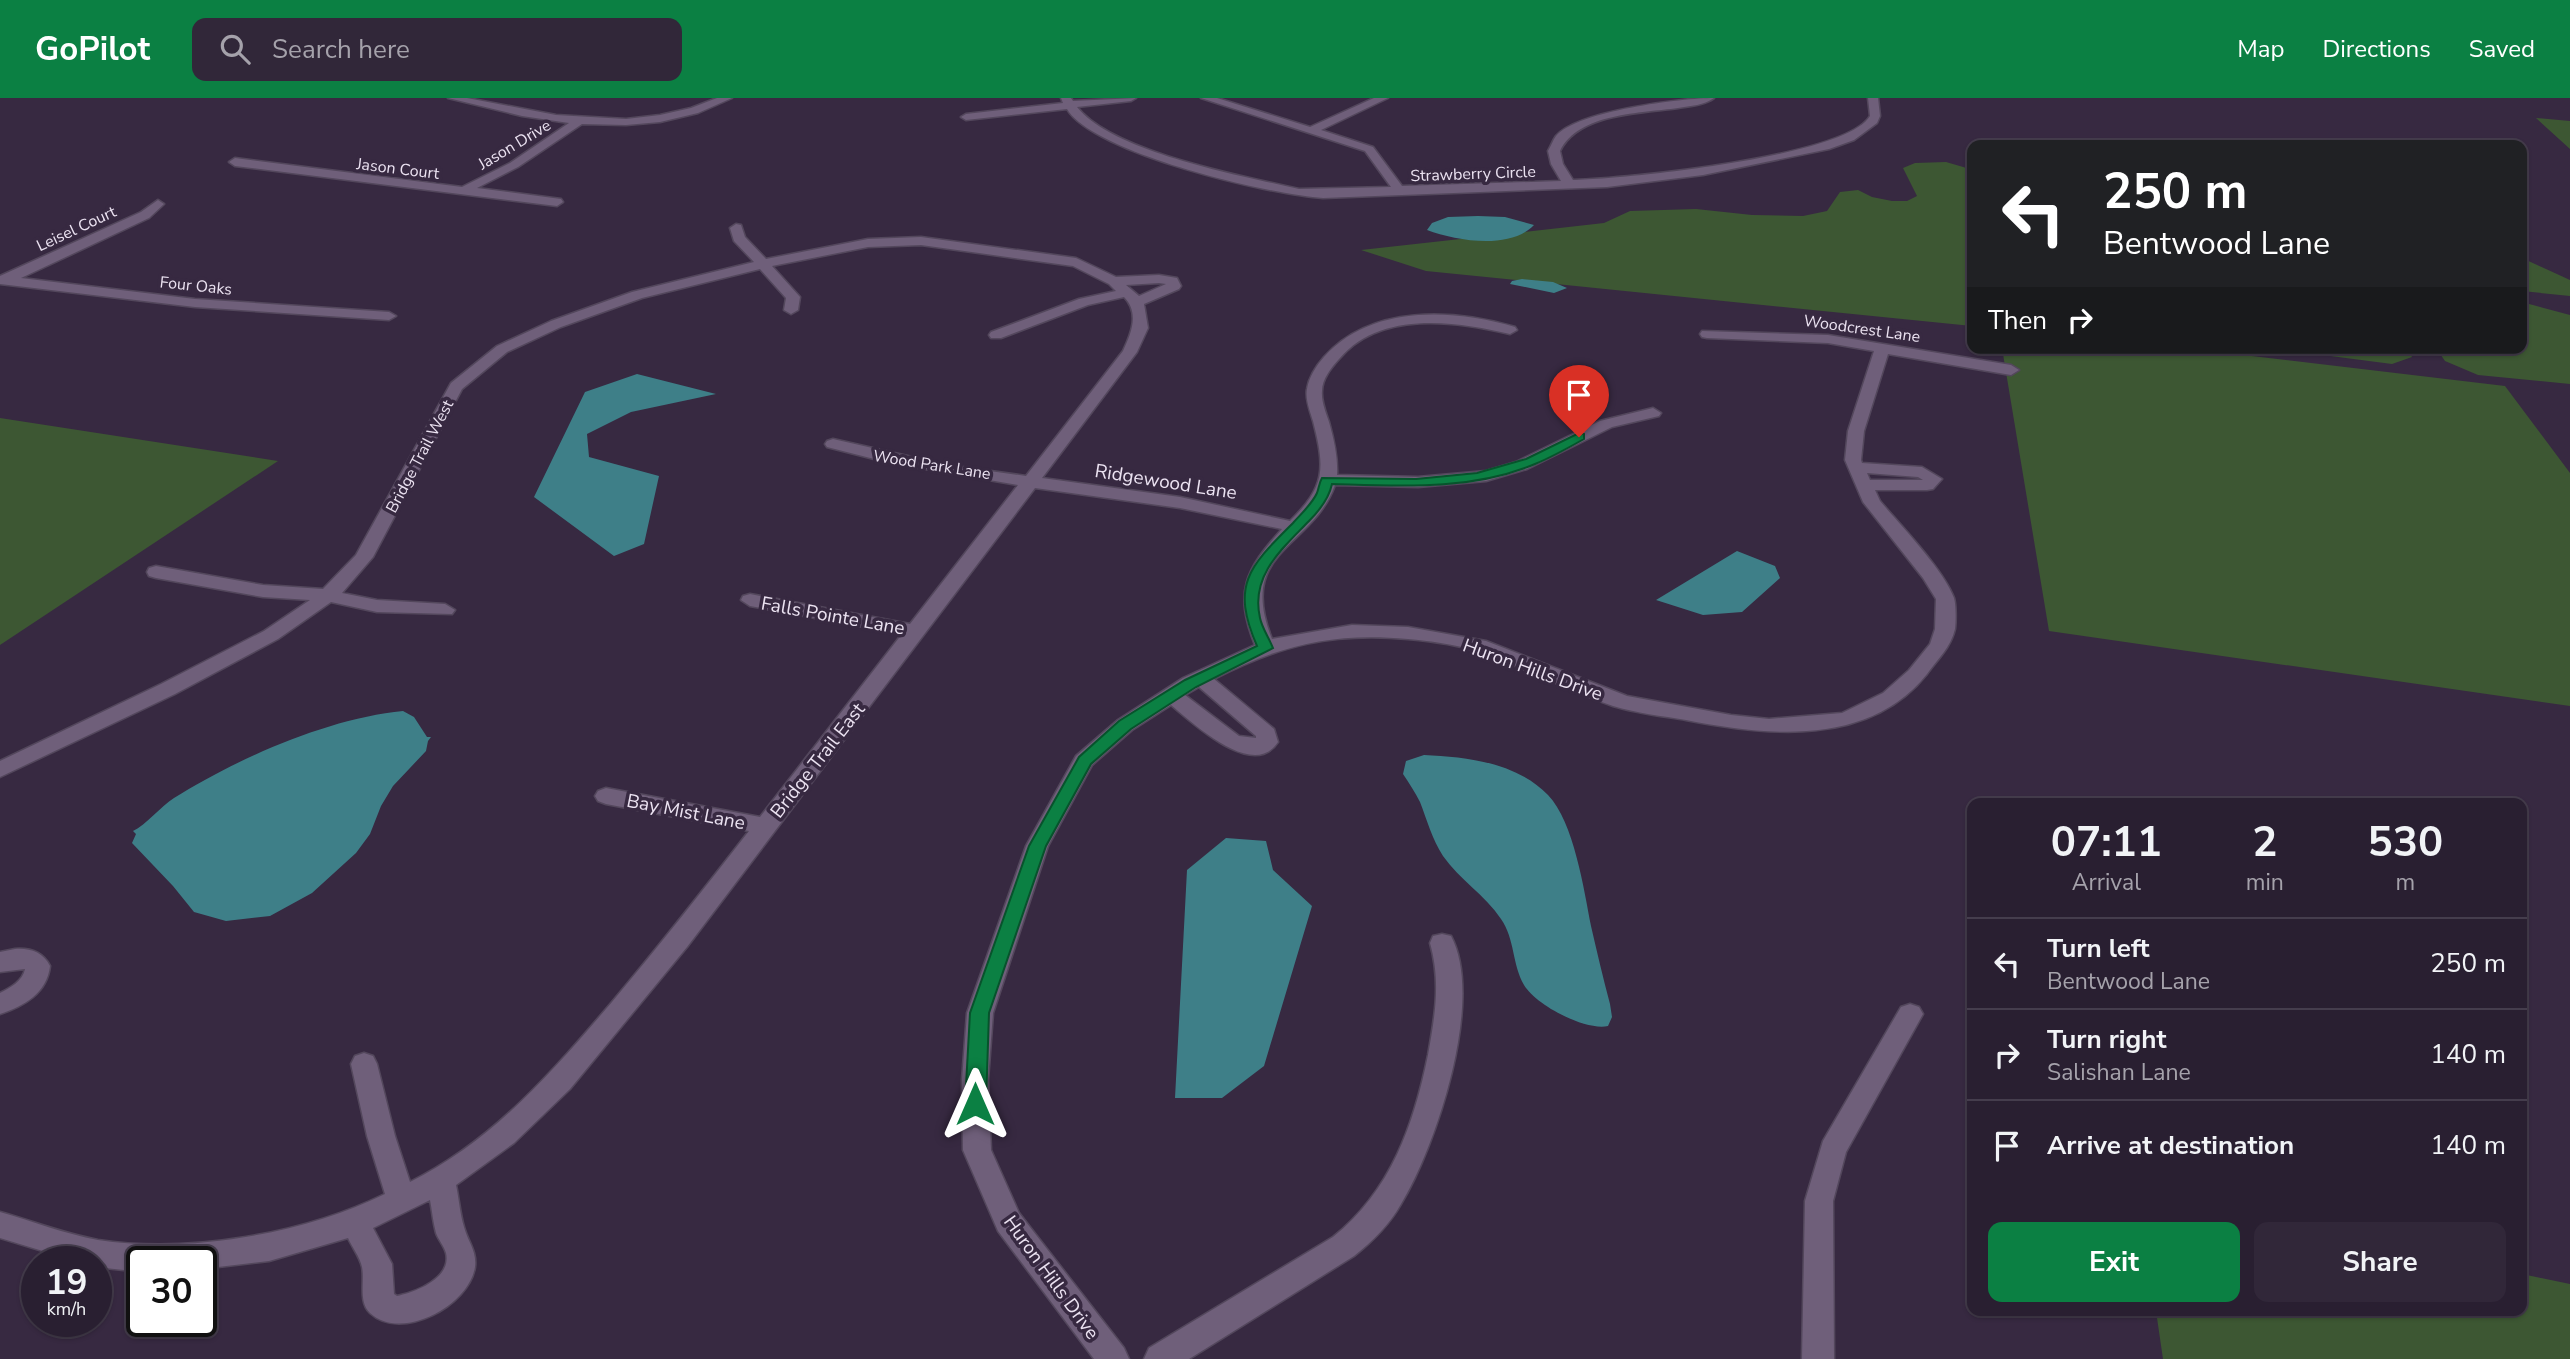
<!DOCTYPE html>
<html lang="en">
<head>
<meta charset="utf-8">
<style>
  body { margin:0; font-family:"Nunito Sans",sans-serif; background:#312739; color:#f1f3f6; height:100vh; display:flex; flex-direction:column; font-size:26px; white-space:nowrap }
  * { box-sizing:border-box; margin:0 }
  p { font-size:23px; color:#a5a2ab }
  .icon { flex:none; width:38px; height:38px; fill:none; stroke:currentColor; stroke-width:2; stroke-linecap:round; stroke-linejoin:round }
  .map { position:relative; flex:1; overflow:hidden }
  .side { position:absolute; left:1967px; top:700px; width:560px; height:518px; display:flex; flex-direction:column; background:#291f31; border-radius:14px; box-shadow:0 2px 5px #0004,0 0 0 2px #453d4d }
  .side>* { flex:none }
  .hud { position:absolute; left:1967px; top:42px; width:560px; height:214px; border-radius:14px; box-shadow:0 2px 5px #0004,0 0 0 2px #453d4d; background:#202124; color:#fff; overflow:hidden }
  .speed { position:absolute; left:21px; top:1148px; display:flex; gap:14px; font-size:35px; font-weight:700; text-align:center }
  .speed>* { display:grid; place-content:center; width:91px; height:91px; border-radius:50%; background:#291f31; box-shadow:0 2px 5px #0004,0 0 0 2px #453d4d; line-height:1 }
  .speed small { font-size:18px; font-weight:400 }
  .speed .limit { border:4px solid #111; border-radius:10px; background:#fff; color:#111 }
  .pin { position:absolute; display:grid; place-items:center; width:60px; height:60px; color:#fff; margin:-72px -30px; border-radius:50% 50% 50% 0; rotate:-45deg; box-shadow:0 0 7px #0007 }
  .pin .icon { rotate:45deg }
  .me { position:absolute; width:77px; margin:-38px; rotate:0deg; stroke-linejoin:round; filter:drop-shadow(0 0 5px #0008) }
  .turn { display:flex; align-items:center; gap:24px; height:147px; padding:0 21px; font-size:32px }
  .turn .icon { width:91px; height:91px; stroke-width:2.5 }
  .turn b { display:block; font-size:49px; line-height:60px }
  .then { display:flex; align-items:center; height:66px; padding:0 21px; background:#0003; gap:14px; font-size:26px }
  .eta { display:flex; justify-content:space-evenly; align-items:center; height:119px; text-align:center }
  .eta b { font-size:42px; font-weight:700; line-height:49px }
  .primary-button { display:flex; gap:14px; margin-top:auto; padding:14px 21px }
  .primary-button a { flex:1; height:80px; border-radius:14px; background:#0b8043; color:#fff; font-size:28px; font-weight:700; line-height:80px; text-align:center }
  .primary-button a+a { background:#312739; color:#f1f3f6 }
  ul { padding:0; list-style:none }
  li { display:flex; align-items:center; gap:21px; height:91px; padding:0 21px; border-top:2px solid #453d4d }
  li div { flex:1 }
  li b { display:block; font-size:26px }
  li em { font-style:normal }
  header { display:flex; align-items:center; gap:42px; box-sizing:border-box; height:98px; padding:0 35px; background:#0b8043; color:#fff }
  header strong { font-size:33px }
  nav { display:flex; gap:38px; margin-inline-start:auto; font-size:24px }
  .search { width:490px; height:63px; background:#312739; display:flex; align-items:center; gap:18px; box-sizing:border-box; padding:0 24px; border-radius:14px; color:#a5a2ab; font-size:26px }
  .map>svg:first-child { display:block }
  .green { fill:#3d5733 }
  .water { fill:#3e7f88 }
  .lines { fill:none; stroke-linecap:round; stroke-linejoin:round }
  .minor-casing { stroke:#53475c; stroke-width:3 }
  .minor { fill:#6f5f7a; fill-rule:evenodd }
  .route { fill:#0b8043; stroke:#07532c; stroke-width:2 }
  .labels { text-anchor:middle; stroke-width:7; stroke-linejoin:round; paint-order:stroke }
  .far-street-label { font-size:16px; fill:#ebe2f1; stroke:#372941 }
  .street-label { font-size:19px; fill:#ebe2f1; stroke:#372941 }
</style>
</head>
<body>
<header>
<strong>GoPilot</strong>
<div class="search"><svg class="icon" aria-label="search" viewBox="0 0 24 24"><circle cx="10" cy="10" r="6"/><path d="M15 15l6 6"/></svg>Search here</div>
<nav><a>Map</a><a>Directions</a><a>Saved</a></nav>
</header>
<div class="map">
<svg width="2570" height="1261" viewBox="0 0 2570 1261">
  <rect width="100%" height="100%" fill="#372941"/>
  <path class="green" d="M2536,20L2570,23V51Z
    M1946,64L1970,71L1972,75V228L1426,173L1361,152L1604,125L1630,113L1696,111L1752,117L1803,118L1827,113L1840,94L1858,92L1872,99L1892,103H1907L1917,98L1903,70L1915,65Z
    M2522,160L2570,182V198L2522,193Z
    M2522,204L2570,217V286L2478,277L2445,263L2436,250H2522Z
    M2002,250H2184L2505,288L2570,375V608L2049,533Z
    M2268,250H2407L2412,259L2392,266Z
    M0,320L278,363L0,547Z
    M2522,1176L2570,1186V1261H2163L2156,1213H2522Z"/>
  <path class="water" d="M1478,118L1505,119L1534,127C1510,152 1457,143 1427,132L1432,125L1448,119Z
    M1522,181L1553,184L1567,190L1554,195L1510,186L1512,183Z
    M637,276L716,296L631,314L587,336L589,359L659,378L644,446L614,458L534,399L585,294Z
    M1737,453L1775,468L1780,480L1742,514L1703,517L1656,502Z
    M403,613L414,619L427,639H431L428,643L426,653L393,688L381,708L370,736L356,755L312,795L270,818L226,823L194,814L173,788L132,745L136,736L133,733C146,727 161,708 174,700C238,660 329,620 403,613Z
    M1424,657C1466,659 1516,664 1548,697C1574,724 1584,792 1591,828C1597,854 1603,880 1610,906L1612,919L1608,928C1585,933 1536,907 1524,887C1512,866 1515,841 1501,821C1485,797 1459,781 1443,758C1432,741 1427,722 1420,704C1415,694 1409,685 1403,676L1406,663Z
    M1226,740L1266,743L1273,772L1312,808L1264,968L1222,1000H1175L1187,772Z"/>
  <g class="lines">
    <defs>
      <path id="minor" d="M448,0H467L556,17L626,21L660,17L691,10L717,0H732L698,15L660,24L626,27L582,26L518,69L477,90L561,101L563,104L557,108L235,68L229,64L235,60L462,89L510,65L569,25L522,18Z
        M1061,0H1071L1073,3L1136,0L1131,3L1077,9C1112,54 1242,78 1299,91L1391,89L1365,53L1201,0H1217L1310,29L1374,0H1388L1321,32L1373,49L1402,88L1561,83L1551,66L1548,53C1551,48 1553,42 1556,38C1577,13 1682,0 1714,0C1705,7 1690,8 1678,10C1642,15 1578,15 1560,53L1563,66L1573,82C1624,81 1846,59 1870,18L1868,0H1878L1880,18L1877,25L1854,42L1829,51L1703,77L1607,89L1323,100C1271,97 1093,55 1067,11L966,22L961,19L966,16L1063,5Z
        M158,102L164,106L149,120L21,180L195,201L389,214L396,218L389,222L195,209L0,186V178L141,114Z
        M736,126L741,127L745,139L766,161L868,141L921,139L1076,160L1116,179L1159,177L1177,180L1181,188L1179,191L1144,206L1148,230L1137,254L1042,380L1180,399L1290,423C1326,388 1325,370 1313,323C1310,313 1305,301 1307,291C1309,279 1316,268 1324,259C1371,206 1454,211 1515,229L1517,232L1510,236C1456,223 1380,212 1339,261C1331,270 1322,281 1322,293C1321,303 1326,315 1329,324C1334,342 1338,359 1337,377L1418,379L1486,373L1516,364L1600,323L1653,310L1661,315L1659,318L1612,329L1527,371L1486,383L1418,389L1335,387C1312,451 1236,451 1272,541L1352,527L1408,529L1486,543L1627,598L1731,617L1769,621L1842,615L1883,595L1909,572L1930,546L1935,531L1936,501L1923,480L1863,404L1845,362L1848,333L1874,253L1828,245L1707,240L1702,239L1700,236L1702,233L1828,237L2011,267L2019,272L2011,277L1888,256L1864,333L1861,362L1862,365L1922,369L1942,381L1933,391L1927,392H1875L1880,403C1901,428 1943,471 1954,500C1956,507 1956,523 1955,531C1951,549 1937,562 1927,576C1869,649 1767,638 1686,622C1662,618 1636,615 1613,608C1566,592 1522,568 1476,553C1455,546 1429,543 1408,541C1333,534 1280,547 1214,581L1274,631L1278,644C1253,683 1191,623 1171,607L1132,632L1092,667L1048,748L993,915L988,982L991,1052L1019,1115L1124,1250L1129,1261H1094L998,1133L963,1052L962,982L967,915L1026,748L1076,658L1118,622L1183,580L1255,547C1234,494 1245,472 1282,431L1180,410L1035,390L687,849L570,991L514,1045L456,1087C459,1101 460,1116 464,1129C468,1144 477,1153 475,1169C469,1208 401,1244 370,1215C358,1204 365,1183 362,1169C360,1159 352,1149 348,1140L269,1163L201,1171V1164H142V1174L96,1169V1164H79L0,1140V1114C32,1123 65,1136 98,1142C188,1156 303,1136 385,1096L367,1038L351,966L355,958L364,955L373,958L377,966L395,1038L410,1084C493,1043 553,973 612,904C659,848 704,791 749,733L606,706L598,703L595,698L598,693L606,690L760,719L902,536L750,508L741,502L743,498L750,496L910,526L1018,387L890,365L827,349L825,346L827,343L833,341L947,367L1026,378L1123,253C1131,236 1140,215 1124,199L1088,207L1001,240H991L989,237L991,234L1079,201L1116,193L1109,186L1073,168L921,147L868,149L772,168L800,199L798,212L791,216L784,212L786,200L760,171L642,200L561,229L507,254L462,291L373,459L342,495L377,502L445,506L455,512L452,516L377,514L331,504L278,541L175,596L0,679V663L161,586L264,533L310,502L263,499L156,480L149,478L147,474L149,470L156,468L263,487L323,491L356,457L451,285L497,248L551,223L632,194L754,164L734,143L730,130ZM1159,185L1166,186L1139,198L1126,187ZM1867,375L1918,379L1923,382H1870ZM1199,589L1256,638V640L1239,638L1185,597ZM430,1102C432,1112 433,1124 436,1135C438,1141 444,1148 446,1155C452,1180 416,1194 397,1198L394,1196L392,1166L373,1130Z
        M1442,836L1451,838C1485,902 1436,1048 1401,1106C1389,1127 1373,1143 1354,1158L1189,1261H1144L1149,1250L1333,1139C1391,1093 1414,1026 1428,957C1435,918 1441,884 1430,845L1433,838Z
        M15,851C30,850 43,854 50,868C47,895 24,908 0,916V895C10,890 23,883 25,871L0,874V854Z
        M1910,906L1919,909L1923,916L1846,1054L1833,1103L1834,1261H1802L1805,1103L1823,1043L1901,909Z"/>
    </defs>
    <use href="#minor" class="minor-casing"/>
    <use href="#minor" class="minor"/>
  </g>
  <path class="route" d="M1579,335L1584,336V341C1568,350 1552,359 1535,366C1471,393 1400,388 1332,386C1329,400 1319,413 1309,423C1283,450 1250,477 1260,520C1262,530 1269,540 1273,550L1196,589L1131,631L1091,666L1046,748L989,915L986,1006L983,1012L975,1014L968,1012L965,1006L970,915L1029,748L1079,659L1119,623L1185,582L1257,548C1230,486 1250,468 1293,425C1301,416 1312,406 1317,395C1319,390 1319,385 1322,380L1416,381L1477,375L1526,361Z"/>
  <g class="labels">
    <g class="far-street-label">
      <text transform="translate(514 46) rotate(-31)" y="6">Jason Drive</text>
      <text transform="translate(398 70) rotate(7)" y="6">Jason Court</text>
      <text transform="translate(1473 75) rotate(-2)" y="6">Strawberry Circle</text>
      <text transform="translate(76 130) rotate(-25)" y="6">Leisel Court</text>
      <text transform="translate(196 187) rotate(6)" y="6">Four Oaks</text>
      <text transform="translate(1862 230) rotate(8)" y="6">Woodcrest Lane</text>
      <text transform="translate(419 358) rotate(-62)" y="6">Bridge Trail West</text>
      <text transform="translate(932 366) rotate(9)" y="6">Wood Park Lane</text>
    </g>
    <g class="street-label">
      <text transform="translate(1166 383) rotate(9)" y="7">Ridgewood Lane</text>
      <text transform="translate(833 517) rotate(10)" y="7">Falls Pointe Lane</text>
      <text transform="translate(1533 571) rotate(20)" y="7">Huron Hills Drive</text>
      <text transform="translate(817 662) rotate(-52)" y="7">Bridge Trail East</text>
      <text transform="translate(686 713) rotate(11)" y="7">Bay Mist Lane</text>
      <text transform="translate(1052 1179) rotate(54)" y="7">Huron Hills Drive</text>
    </g>
  </g>
</svg>
<div class="speed"><div>19<small>km/h</small></div><div class="limit">30</div></div>
<div class="pin" style="left:1579px;top:339px;background:#d93025"><svg class="icon" aria-label="arrive" viewBox="0 0 24 24"><path d="M6 21V4h12l-3 4 3 4H6"/></svg></div>
<svg class="me" style="left:975px;top:1006px" viewBox="-20 -20 40 40"><path d="M0-17L14 15 0 8-14 15z" fill="#0b8043" stroke="#fff" stroke-width="4"/></svg>
<div class="hud">
<div class="turn"><svg class="icon" aria-label="left" viewBox="0 0 24 24"><path d="M17 20v-9H6M10 6l-5 5 5 5"/></svg><div><b>250 m</b>Bentwood Lane</div></div>
<div class="then">Then<svg class="icon" aria-label="right" viewBox="0 0 24 24"><path d="M7 20v-9h11M14 6l5 5-5 5"/></svg></div>
</div>
<section class="side">
<div class="eta">
<div><b>07:11</b><p>Arrival</p></div>
<div><b>2</b><p>min</p></div>
<div><b>530</b><p>m</p></div>
</div>
<ul>
<li><svg class="icon" aria-label="left" viewBox="0 0 24 24"><path d="M17 20v-9H6M10 6l-5 5 5 5"/></svg><div><b>Turn left</b><p>Bentwood Lane</p></div><em>250 m</em></li>
<li><svg class="icon" aria-label="right" viewBox="0 0 24 24"><path d="M7 20v-9h11M14 6l5 5-5 5"/></svg><div><b>Turn right</b><p>Salishan Lane</p></div><em>140 m</em></li>
<li><svg class="icon" aria-label="arrive" viewBox="0 0 24 24"><path d="M6 21V4h12l-3 4 3 4H6"/></svg><div><b>Arrive at destination</b></div><em>140 m</em></li>
</ul>
<div class="primary-button"><a>Exit</a><a>Share</a></div>
</section>
</div>
</body>
</html>
